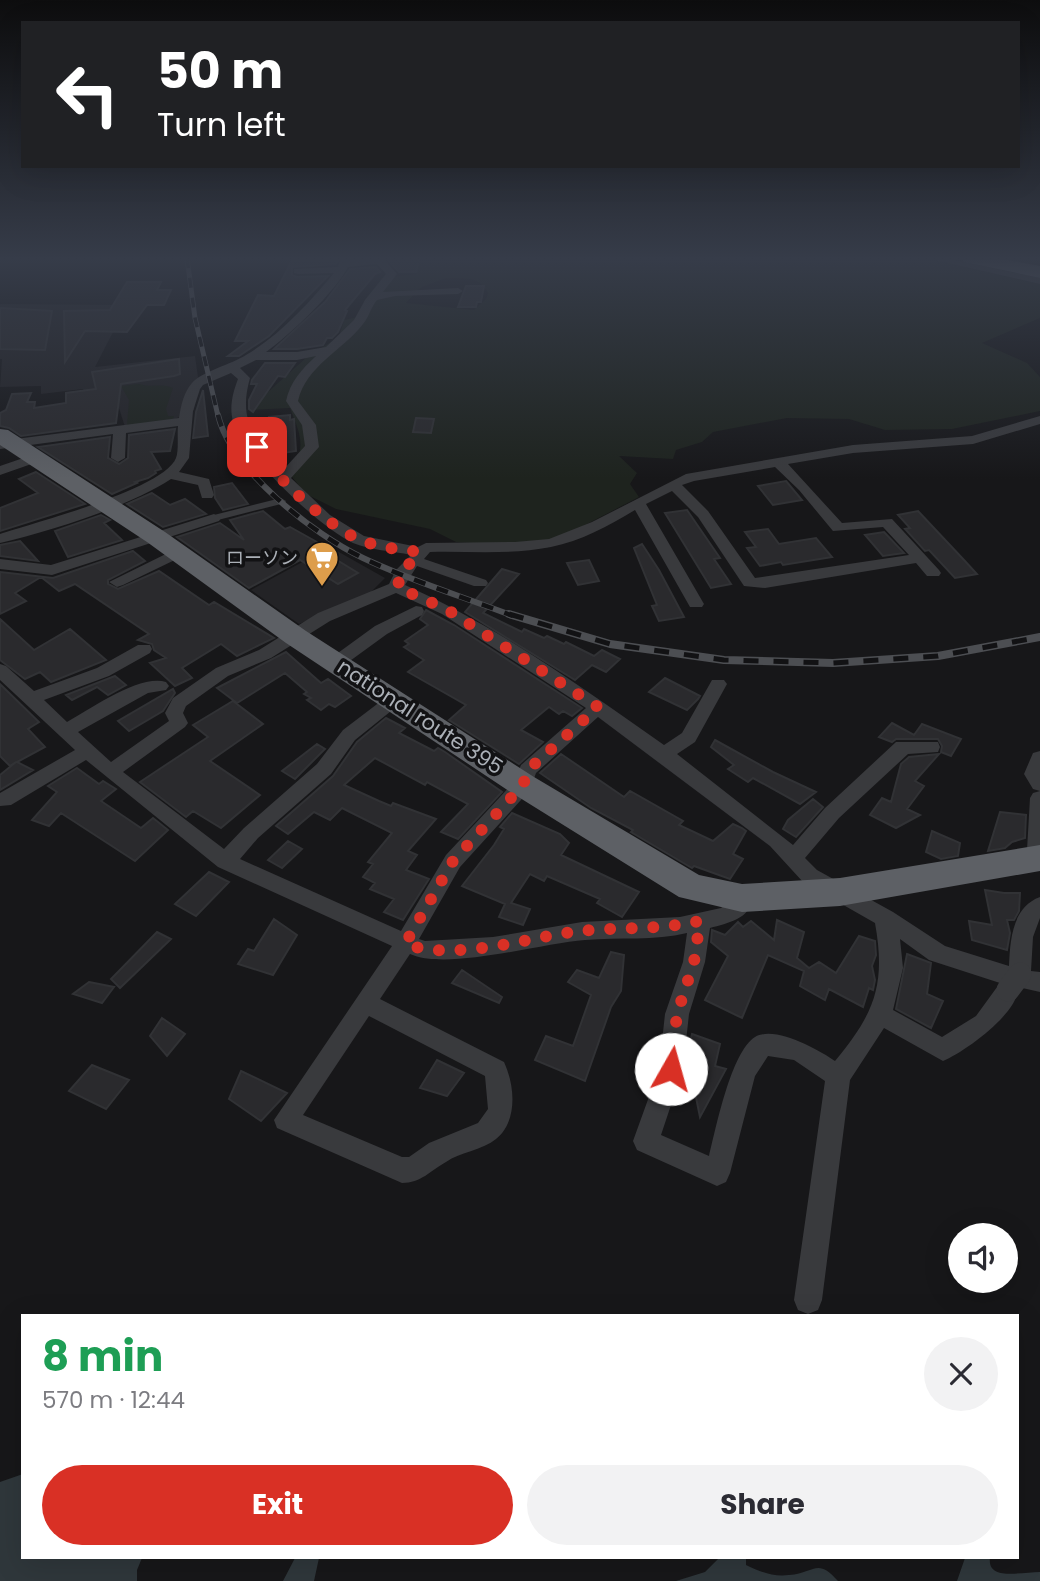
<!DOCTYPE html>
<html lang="en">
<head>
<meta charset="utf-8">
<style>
  body { margin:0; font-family:Poppins,"Noto Sans JP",sans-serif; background:#f2f2f3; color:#2b2b33; height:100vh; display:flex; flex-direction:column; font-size:26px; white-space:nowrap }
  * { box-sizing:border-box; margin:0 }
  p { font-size:23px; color:#7c7c81 }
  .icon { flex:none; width:38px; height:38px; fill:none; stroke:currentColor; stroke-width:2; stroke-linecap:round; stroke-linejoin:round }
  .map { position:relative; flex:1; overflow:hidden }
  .drawer { position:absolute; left:21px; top:1314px; width:998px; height:245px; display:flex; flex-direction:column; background:#fff; border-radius:0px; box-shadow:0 7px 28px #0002 }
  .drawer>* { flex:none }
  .banner { position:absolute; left:21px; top:21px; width:999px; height:147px; border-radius:0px; box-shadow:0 7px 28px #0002; background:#202124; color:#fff; overflow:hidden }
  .controls { position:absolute; left:948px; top:1223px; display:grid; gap:14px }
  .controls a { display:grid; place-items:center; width:70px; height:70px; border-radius:50%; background:#fff; box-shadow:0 7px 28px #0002; font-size:35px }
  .pin { position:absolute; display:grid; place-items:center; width:60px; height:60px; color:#fff; margin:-30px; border-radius:14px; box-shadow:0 4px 10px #0006 }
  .me { position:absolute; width:77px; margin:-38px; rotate:7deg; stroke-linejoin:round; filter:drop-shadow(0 0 5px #0008) }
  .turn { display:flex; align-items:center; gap:24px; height:147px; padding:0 21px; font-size:32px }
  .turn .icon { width:91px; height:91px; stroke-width:2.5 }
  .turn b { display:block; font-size:49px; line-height:60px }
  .round { display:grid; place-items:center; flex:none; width:74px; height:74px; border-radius:37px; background:#f2f2f3 }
  .overview { display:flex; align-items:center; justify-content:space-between; height:119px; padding:0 21px }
  h1 { font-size:42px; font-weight:700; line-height:52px; color:#1e9e55 }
  .primary-button { display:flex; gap:14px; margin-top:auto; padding:14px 21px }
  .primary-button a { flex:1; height:80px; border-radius:42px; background:#d93025; color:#fff; font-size:28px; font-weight:700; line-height:80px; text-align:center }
  .primary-button a+a { background:#f2f2f3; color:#2b2b33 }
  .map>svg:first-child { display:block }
  .built { fill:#232326 }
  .green { fill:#1e231e; fill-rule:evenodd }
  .water { fill:#2f373b }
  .building { fill:#2a2a2d; stroke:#313235; stroke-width:2 }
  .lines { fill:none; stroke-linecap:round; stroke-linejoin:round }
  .pedestrian { fill:#393a3d; fill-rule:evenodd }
  .minor { fill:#393a3d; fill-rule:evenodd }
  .trunk { fill:#5d6065; fill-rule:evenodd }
  .motorway { fill:#65686e; fill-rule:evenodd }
  .rail-far2-casing { stroke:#4c4e52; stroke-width:5 }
  .rail-far1-casing { stroke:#4c4e52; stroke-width:6 }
  .rail-casing { stroke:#4c4e52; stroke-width:8 }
  .rail-far2 { stroke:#121214; stroke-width:3.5; stroke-dasharray:10; stroke-linecap:butt }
  .rail-far1 { stroke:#121214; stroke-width:4.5; stroke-dasharray:12; stroke-linecap:butt }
  .rail { stroke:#121214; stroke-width:5; stroke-dasharray:15; stroke-linecap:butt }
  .minor-bridge { stroke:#393a3d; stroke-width:23 }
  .route { stroke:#d93025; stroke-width:12; stroke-dasharray:0 21.6 }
  .labels { text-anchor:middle; stroke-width:7; stroke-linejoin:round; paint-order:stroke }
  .far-poi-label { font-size:18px; fill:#abb0b7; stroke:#121214; text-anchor:end }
  .street-label { font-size:21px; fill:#abb0b7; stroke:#121214 }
</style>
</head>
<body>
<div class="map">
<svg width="1040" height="1581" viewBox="0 0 1040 1581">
  <rect width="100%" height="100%" fill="#171719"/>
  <path class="built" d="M0,304L127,305L95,367L195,356L198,377L194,410L173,420L125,427L118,405L90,407L83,389L41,394V386L0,387L2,359H0Z
    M330,547L385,578L368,595L299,624L251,590Z"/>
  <path class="green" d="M417,258H923L1040,284V318L982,343L1027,363L1040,377V411L952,429L885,430L849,419L787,418L713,432L702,442L676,450L673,459L619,456L637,473L630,484L639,497L564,536L547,548L456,542L430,529L336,509L306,494L292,477C304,444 303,441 290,408L248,410L307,357L339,337L344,320L363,316L364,301L382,278L416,274L420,262ZM446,278C464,279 479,275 488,293L486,299L474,310L406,303L420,288Z
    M139,384C151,388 162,383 173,388L166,409L168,416H174L173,420L127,425L129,400L121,386Z"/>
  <path class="water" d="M23,1474V1558H142L137,1570V1581H0V1482Z
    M295,1558H319L314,1581H283Z
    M719,1558H746V1565C761,1572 773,1577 789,1575C815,1573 817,1557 838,1581H676L705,1572Z
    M965,1558H990C987,1581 1021,1572 1040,1572V1581H957Z"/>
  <path class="building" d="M386,258H420L416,272H399Z
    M292,260H338L336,264L292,267V275L297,277L328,276L269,336L239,356H228L248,341H235L258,295L274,296Z
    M376,267L380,272L375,274L345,310L347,311L338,332L332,338H327L323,345L297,349H274L325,302L350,269Z
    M127,282H161L157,290H171L164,305H147L127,332L85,331L65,362L64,311L110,310Z
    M466,286H484L481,302H477L476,307H458Z
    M0,308L52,311L45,350L0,349Z
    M179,359L180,374L174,376L121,384L116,423L21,436L9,428L0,426V413L6,410L12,394L31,393L27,402H35L34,408L66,403V393L96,389L92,372Z
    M265,363H295L285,377L278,376L253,412L249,409V400L257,384H251L252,380Z
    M203,390L208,436L193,438L196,412Z
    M290,415V420L294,419L296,451L276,454V437H271L269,417Z
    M416,418L434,419L431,433L413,432Z
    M175,429L170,451L151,452L161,469L155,471L156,473L148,478L135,482L137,483L112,494L38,447L110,437L108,458L119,464L128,458L129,435Z
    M36,472L85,504L0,531V508L38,493L19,479Z
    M786,481L802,500L773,505L758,486Z
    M232,483L248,504L223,510L215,498L214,487Z
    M152,493L170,505L185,499L206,514L163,527L127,504Z
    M687,510L720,558L714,559L731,584L711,588L665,513Z
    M263,511L285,529L290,527L324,546L319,549L358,573L338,584L300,560L249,588L177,537L220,523L244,540L230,520Z
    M918,511L964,560L977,574L955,578L929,550L925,551L905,529L910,528L898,515Z
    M101,515L110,520L104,523L122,540L68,557L55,531Z
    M768,529L779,544L816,538L832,557L783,565L781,562L760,566L747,548L756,547L745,532Z
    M884,532L904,553L883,556L865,535Z
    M20,541L38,561L0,556V545Z
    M642,544L659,570L684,617L659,621L652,606L657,605L634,548Z
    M133,551L145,561L108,580V584L118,589L159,571L209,605L214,602L274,638L237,656L221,644L182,668L192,678L175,686L150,663L166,658L154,650L152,644L138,640L149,634L75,584L59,591L41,577L15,593L26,601L0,614V572L53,578Z
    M589,560L599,581L578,585L567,563Z
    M502,569L519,574L483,613L522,632L524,629L544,638L547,636L564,644L566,642L594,656L602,650L620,659L606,672L592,665L575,680L465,612Z
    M426,610L454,625L582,708L572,716L563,711L559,714L549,707L521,730L543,742L519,764L449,720L466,705L408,672L424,660L404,647L409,644L405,641L428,625L420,619Z
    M0,619L34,650L70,629L106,660L51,682L40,672L25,679L0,660Z
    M286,652L321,683L328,679L351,696L335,707L329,704L321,710L307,700L311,698L304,694L307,692L285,673L237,703L217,688Z
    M115,676L126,685L108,695L97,687L72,700L66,695Z
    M665,678L700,696L698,699L687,710L649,692Z
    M0,684L39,722L28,729L45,747L17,762L33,770L0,790V775L16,762L10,766L0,756Z
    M173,689L175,693L163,711L129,731L118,721Z
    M233,701L263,724L210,761L260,795L221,828L193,811L186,817L140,782L208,737L193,725Z
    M386,718L405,728L399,733L434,751L438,748L445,752L502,792L458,839L441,832L468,804L427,782L425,785L375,758L344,785L379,801L391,806L393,803L436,819L408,851L417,855L406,870L429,879L403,920L384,912L394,899L370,889L375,883L363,877L373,864L368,862L392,833L342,808L330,820L314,812L288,834L276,826L333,776L357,742Z
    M892,723L914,735L922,724L961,739L951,756L941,752L942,746L938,739H896L892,742L879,737Z
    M715,740L773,772L816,792L800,804L753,778L748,782L728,769L734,765L711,747Z
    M317,744L325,749L295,779L282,771Z
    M561,754L624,797L630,791L683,821L679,825L713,841L733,824L742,828L746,831L733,854L743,859L730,879L694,866L692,868L631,832L633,830L591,808L540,773Z
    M939,754L915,781L924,786L907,809L920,815L896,828L870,815L882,798L891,802L901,764L909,757Z
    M77,768L99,784L103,781L116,789L101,801L141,828L153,818L168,830L135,861L61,813L49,826L32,820L57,792L48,786Z
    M813,799L823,807L796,837L783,829L788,820Z
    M1000,812L1026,815L1025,838L1012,842L1005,848L988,851Z
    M512,813L560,834L569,843L561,855L639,892L622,917L597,903L600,899L547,876L544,881L530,874L511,903L530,909L523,925L499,917L505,904L462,886L494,845L504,829L500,827Z
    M932,831L960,843L958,856L941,859L926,852Z
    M288,841L302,849L282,868L268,860Z
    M209,872L229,882L196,916L175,904Z
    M985,890L1004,893H1020L1019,911L1014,920H1007L1010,933L1007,950L972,940L969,921L992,925Z
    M274,919L297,935L273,975L238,964L248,949L254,951Z
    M777,920L804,932L797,958L809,968L819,962L836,973L859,936L875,941L876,955L872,966L875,980L873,990L869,988L863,1007L829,989L825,1000L800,986L804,971L768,955L742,1018L705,1000L728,956L711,942L712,930L725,935L738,922L743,927L751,921L774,940Z
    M157,932L171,939L120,988L111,979Z
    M611,952L624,955L621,991L611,1007L585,1081L535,1060L546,1036L573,1046L591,995L568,982L577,970L599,978Z
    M907,954L931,963L927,994L943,1001L931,1028L896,1009Z
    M462,970L502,997L499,1003L452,983Z
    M89,982L114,987L102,1003L73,994Z
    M162,1018L185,1034L167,1056L150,1036Z
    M692,1034L720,1044L715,1066L726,1069L700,1117L687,1053Z
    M437,1060L464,1073L447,1096L420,1088Z
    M92,1065L129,1080L106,1109L69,1091Z
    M241,1071L287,1093L261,1121L229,1099Z"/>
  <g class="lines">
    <path class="pedestrian" d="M281,498L286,501L285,503L214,521L209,518L210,516Z"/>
    <path class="minor" d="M341,258H351L350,260L384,259L397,274L383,292L458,288L463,291L458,294L395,296L377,300C371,307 369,317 363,324C342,351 306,366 298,401L316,425L319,447L291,478L330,515L364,536L418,547L426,543L515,542L549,539L592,522L686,474L853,445L972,436L1040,416V424L973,444L853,453L788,464L842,523L892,519L939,570L941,573L939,576H927L916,563L765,588L744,586L698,517L672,491L646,504L704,604L702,607H690L635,510C608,526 581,541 551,547C511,555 470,551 430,552L424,559L486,580L488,583L486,586H474L417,566L405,585C497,626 581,687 664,745L682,733L712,680H724L727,684L695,742L677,754L793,845L825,808L896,742H938L940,747L938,752L908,754L839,818L805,858L817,870L893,912L945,946L1009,966C1010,941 1012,907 1040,897V918L1033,937L1031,971L1040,972V992L1018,987C1020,1012 965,1052 943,1061L884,1028L850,1080L822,1300L818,1310L808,1314L798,1310L794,1300L825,1081L794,1060L768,1056L755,1076L730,1173L726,1182L717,1186L637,1150L633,1141L659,1069L665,1014L683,962L687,933C655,941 619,937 585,940C542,943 447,971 410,954L380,999L504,1062C515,1086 518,1121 496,1139C483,1150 460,1152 446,1162C430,1171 421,1183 402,1183L277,1128L274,1120L392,946L218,867L86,760L11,805L0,806V793L75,750L0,680V664L6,666L34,691L97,668L138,645H150L152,649L150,653L109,676L44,700L67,722C91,709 139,674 166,682L169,686L166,690L148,693L78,732L111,762L169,721L165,713L173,698L216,668L259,650L318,613L389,584L396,570L411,555C393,551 369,550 353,543C319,527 245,457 233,421C229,407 233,392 238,379L231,373L203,385L200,389L193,411L189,458L179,472L209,479L214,495L212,498H202L198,485L171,479C128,507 51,531 0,543V534C33,523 164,489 176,458C179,450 177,435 178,426L126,433L125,458L118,462L111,458L113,434L0,449V441L179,418C181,405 184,392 192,383C201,372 232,364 246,355C280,335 309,303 334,273L298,274L294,273V269L338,267ZM377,264L386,274L365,300L354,320L326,347L297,352H266C290,335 335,292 348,267ZM316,356C302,369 290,382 286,401L302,425L305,446L283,470C254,440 238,420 250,378L240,368L256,360H297ZM775,467L799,490L833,531L883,527L909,555L755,578L708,511L682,485L694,481ZM396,593L442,614L586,708L521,765L514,782L446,855L401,931L240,859L258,838L331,774L355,740L401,703L404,699L401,695H389L343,730L317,764L244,828L224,849L123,772L185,727L188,723L183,713L186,706L228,676L271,658L330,621ZM598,717L770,846L803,882L875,923C886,984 875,1013 835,1061C819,1050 775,1025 755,1037C731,1052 716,1128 709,1156L661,1135L683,1069L689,1014L705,962L710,928C728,923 750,919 753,898L749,892L742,890L735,892L731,901L721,908L680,917L582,922L493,937L425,941L419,939L460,867L530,790L536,773ZM900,939L929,960L1000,983L976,1016L942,1037L893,1010L903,968ZM369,1016L485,1076L488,1109L478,1123L429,1143L409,1157H402L303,1115Z
      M926,258H944L1040,278V284Z
      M990,258H1006L1007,259L1002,262Z
      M35,454L42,458L40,461L0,475V466Z
      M214,514L221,518L219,521L52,575L0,569V559L51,565Z
      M178,548L183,550L186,553L183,556L123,585L117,587L109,582Z
      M416,606L422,607L424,611L422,615L387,634L343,666H331L328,662L331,658L375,626Z
      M1040,751V866L1033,864L1027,850L1030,798L1033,793L1040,791L1033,789L1024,774L1033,753Z"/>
    <path class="trunk" d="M0,429L8,430L165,532L306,631L534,777L699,875L742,884L840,878L1040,845V871L840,906L742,912L679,897L512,793L286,643L147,542L0,445Z"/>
    <path class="motorway" d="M962,258H997L1040,266V278L964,262Z"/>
    <defs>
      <path id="rail-far2" d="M187,258L195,318L218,416"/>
      <path id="rail-far1" d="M218,415C231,470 313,534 363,558C411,581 464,597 513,616"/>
      <path id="rail" d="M509,614L610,644L724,660L833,663L938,656L1040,637"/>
    </defs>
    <use href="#rail-far2" class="rail-far2-casing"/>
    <use href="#rail-far1" class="rail-far1-casing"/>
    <use href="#rail" class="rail-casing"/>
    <use href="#rail-far2" class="rail-far2"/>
    <use href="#rail-far1" class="rail-far1"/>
    <use href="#rail" class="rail"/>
    <path class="minor-bridge" d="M1008,990L1020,974"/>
  </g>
  <linearGradient id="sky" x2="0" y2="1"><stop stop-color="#0d0d0e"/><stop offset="0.54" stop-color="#363c49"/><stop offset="1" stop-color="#363c49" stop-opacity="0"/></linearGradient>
  <rect width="1040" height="479" fill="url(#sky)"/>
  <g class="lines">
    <path class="route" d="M257,447C271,474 331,529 361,540C379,548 400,549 419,552L402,573L397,587L448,610L598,707L528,770L523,785L453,861L405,944C458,962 527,937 581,931C621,927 661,930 700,921L694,962L677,1014L671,1069"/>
  </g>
  <defs>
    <symbol id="supermarket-pin" viewBox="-11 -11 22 30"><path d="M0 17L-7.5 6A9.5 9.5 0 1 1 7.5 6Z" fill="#dd9d4b" stroke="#121214"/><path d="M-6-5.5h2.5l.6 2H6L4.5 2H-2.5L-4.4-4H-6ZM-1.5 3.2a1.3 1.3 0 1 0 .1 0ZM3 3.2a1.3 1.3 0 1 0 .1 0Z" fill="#fff"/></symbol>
  </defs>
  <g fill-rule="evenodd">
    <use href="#supermarket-pin" x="303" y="539" width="38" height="52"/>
  </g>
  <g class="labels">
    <g class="far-poi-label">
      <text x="298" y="564">ローソン</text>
    </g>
    <g class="street-label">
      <text transform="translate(420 717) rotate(33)" y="7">national route 395</text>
    </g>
  </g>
</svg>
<div class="controls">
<a><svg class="icon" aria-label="sound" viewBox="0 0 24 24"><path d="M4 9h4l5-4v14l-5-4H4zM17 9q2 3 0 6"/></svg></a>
</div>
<div class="pin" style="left:257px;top:447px;background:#d93025"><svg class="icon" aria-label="arrive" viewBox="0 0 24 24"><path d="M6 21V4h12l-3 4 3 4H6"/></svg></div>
<svg class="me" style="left:671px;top:1069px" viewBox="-20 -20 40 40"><circle r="19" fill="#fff"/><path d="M0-13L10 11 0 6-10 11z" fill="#d93025"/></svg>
<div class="banner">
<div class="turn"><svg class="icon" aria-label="left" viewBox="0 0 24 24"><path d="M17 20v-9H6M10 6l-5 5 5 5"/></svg><div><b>50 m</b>Turn left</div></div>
</div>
<section class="drawer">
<div class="overview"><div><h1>8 min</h1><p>570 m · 12:44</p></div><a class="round"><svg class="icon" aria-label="close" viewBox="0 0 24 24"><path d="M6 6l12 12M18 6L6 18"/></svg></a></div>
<div class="primary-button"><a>Exit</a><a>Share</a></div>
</section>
</div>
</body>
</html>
